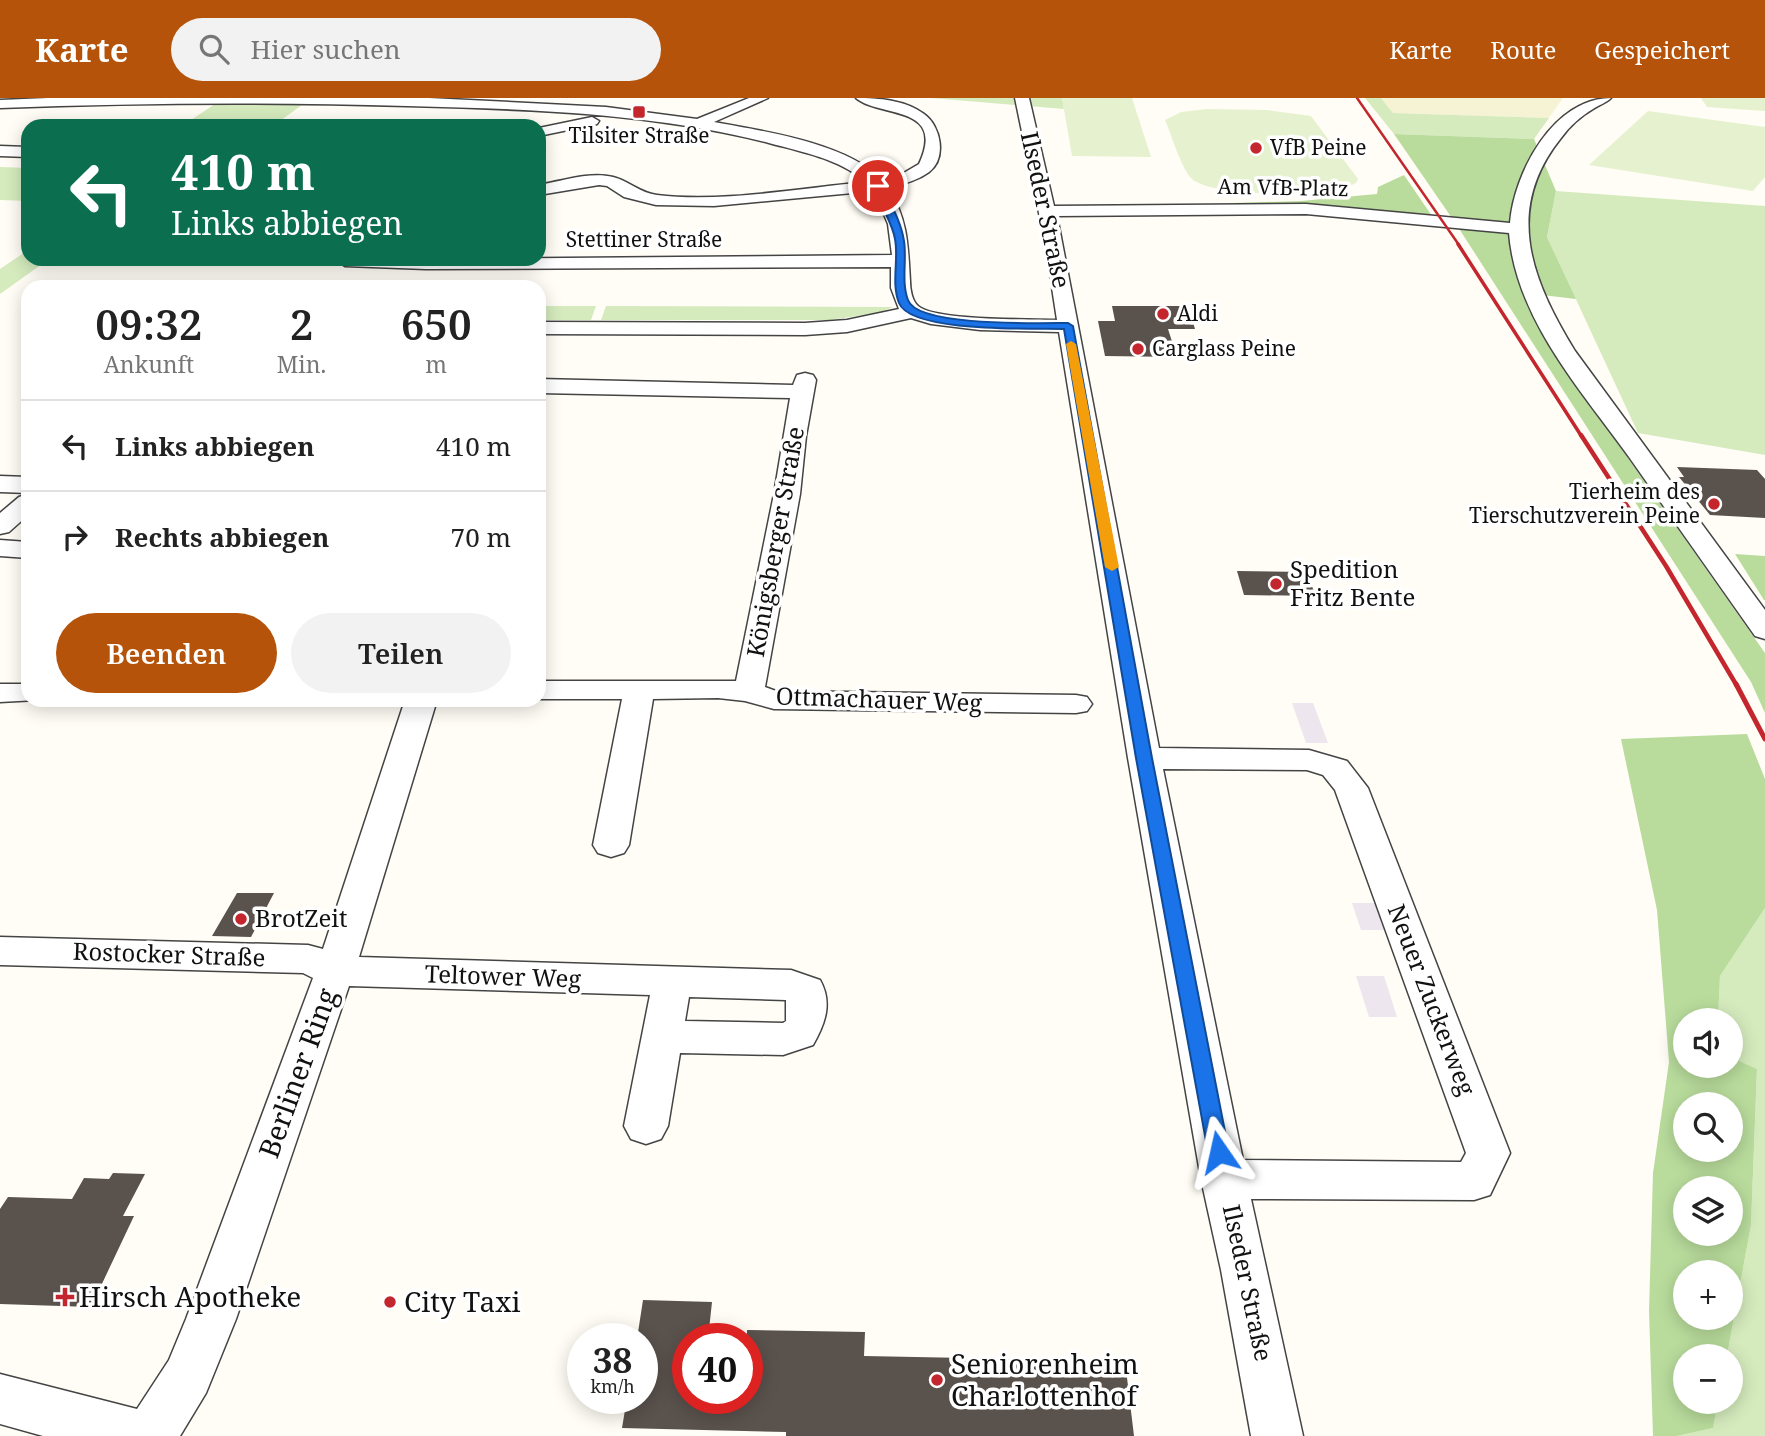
<!DOCTYPE html>
<html lang="de">
<head>
<meta charset="utf-8">
<style>
  body { margin:0; font-family:"Noto Serif",serif; background:#f2f2f2; color:#222; height:100vh; display:flex; flex-direction:column; font-size:26px; white-space:nowrap }
  * { box-sizing:border-box; margin:0 }
  p { font-size:23px; color:#767676 }
  .icon { flex:none; width:38px; height:38px; fill:none; stroke:currentColor; stroke-width:2; stroke-linecap:round; stroke-linejoin:round }
  .map { position:relative; flex:1; overflow:hidden }
  .panel { position:absolute; left:21px; top:182px; width:525px; height:427px; display:flex; flex-direction:column; background:#fff; border-radius:21px; box-shadow:0 4px 18px #0003 }
  .panel>* { flex:none }
  .hud { position:absolute; left:21px; top:21px; width:525px; height:147px; border-radius:21px; box-shadow:0 4px 18px #0003; background:#0b6e4f; color:#fff; overflow:hidden }
  .tools { position:absolute; left:1673px; top:910px; display:grid; gap:14px }
  .tools a { display:grid; place-items:center; width:70px; height:70px; border-radius:50%; background:#fff; box-shadow:0 4px 18px #0003; font-size:35px }
  .speed { position:absolute; left:567px; top:1225px; display:flex; gap:14px; font-size:35px; font-weight:700; text-align:center }
  .speed>* { display:grid; place-content:center; width:91px; height:91px; border-radius:50%; background:#fff; box-shadow:0 4px 18px #0003; line-height:1 }
  .speed small { font-size:18px; font-weight:400 }
  .speed .limit { border:10px solid #d22; background:#fff; color:#111 }
  .pin { position:absolute; display:grid; place-items:center; width:60px; height:60px; color:#fff; margin:-30px; border:4px solid #fff; border-radius:50%; box-shadow:0 2px 7px #0007 }
  .me { position:absolute; width:77px; margin:-38px; rotate:349deg; stroke-linejoin:round; filter:drop-shadow(0 0 5px #0008) }
  .turn { display:flex; align-items:center; gap:24px; height:147px; padding:0 35px; font-size:32px }
  .turn .icon { width:91px; height:91px; stroke-width:2.5 }
  .turn b { display:block; font-size:49px; line-height:60px }
  .eta { display:flex; justify-content:space-evenly; align-items:center; height:119px; text-align:center }
  .eta b { font-size:42px; font-weight:600; line-height:49px }
  .action { display:flex; gap:14px; margin-top:auto; padding:14px 35px }
  .action a { flex:1; height:80px; border-radius:42px; background:#b45309; color:#fff; font-size:28px; font-weight:600; line-height:80px; text-align:center }
  .action a+a { background:#f2f2f2; color:#222 }
  ul { padding:0; list-style:none }
  li { display:flex; align-items:center; gap:21px; height:91px; padding:0 35px; border-top:2px solid #e0e0e0 }
  li div { flex:1 }
  li b { display:block; font-size:26px }
  li em { font-style:normal }
  header { display:flex; align-items:center; gap:42px; box-sizing:border-box; height:98px; padding:0 35px; background:#b45309; color:#fff }
  header strong { font-size:33px }
  nav { display:flex; gap:38px; margin-inline-start:auto; font-size:24px }
  .search { width:490px; height:63px; background:#f2f2f2; display:flex; align-items:center; gap:18px; box-sizing:border-box; padding:0 24px; border-radius:38px; color:#767676; font-size:26px }
  .map>svg:first-child { display:block }
  .industrial { fill:#eee6ef }
  .farmland { fill:#f6f3d4 }
  .green { fill:#d5ebbd }
  .forest { fill:#b9dc9c; fill-rule:evenodd }
  .pitch { fill:#e6f2cf }
  .building { fill:#5a524d }
  .lines { fill:none; stroke-linecap:round; stroke-linejoin:round }
  .minor-casing { stroke:#444; stroke-width:3 }
  .minor { fill:#fff; fill-rule:evenodd }
  .rail-far3 { stroke:#c4262e; stroke-width:2.5 }
  .rail-far2 { stroke:#c4262e; stroke-width:3.5 }
  .rail-far1 { stroke:#c4262e; stroke-width:4.5 }
  .rail { stroke:#c4262e; stroke-width:5 }
  .route { fill:#1a73e8; stroke:#114b97; stroke-width:2 }
  .slow { fill:#f59e0b }
  .poi-dot { fill:#c4262e; stroke:#fff; stroke-width:2.5 }
  .labels { text-anchor:middle; stroke-width:7; stroke-linejoin:round; paint-order:stroke }
  .far-poi-label { font-size:21px; fill:#111; stroke:#fff; text-anchor:start }
  .far-street-label { font-size:21px; fill:#111; stroke:#fff }
  .street-label { font-size:24px; fill:#111; stroke:#fff }
  .poi-label { font-size:24px; fill:#111; stroke:#fff; text-anchor:start }
  .near-street-label { font-size:28px; fill:#111; stroke:#fff }
  .near-poi-label { font-size:28px; fill:#111; stroke:#fff; text-anchor:start }
</style>
</head>
<body>
<header>
<strong>Karte</strong>
<div class="search"><svg class="icon" aria-label="search" viewBox="0 0 24 24"><circle cx="10" cy="10" r="6"/><path d="M15 15l6 6"/></svg>Hier suchen</div>
<nav><a>Karte</a><a>Route</a><a>Gespeichert</a></nav>
</header>
<div class="map">
<svg width="1765" height="1338" viewBox="0 0 1765 1338">
  <rect width="100%" height="100%" fill="#fffdf5"/>
  <path class="industrial" d="M1292,605H1313L1328,645H1306Z
    M1352,805H1377L1387,832H1361Z
    M1356,878H1384L1397,919H1369Z"/>
  <path class="farmland" d="M1381,0H1563L1549,20L1393,15Z"/>
  <path class="green" d="M224,0L306,4L273,28H182Z
    M931,0H1062L1064,11Z
    M1365,0H1381L1393,15L1549,20L1534,41L1394,36Z
    M0,69L28,70V103L0,102Z
    M1556,93L1765,108V357L1638,335L1547,139Z
    M28,152V161H49L0,196V171Z
    M539,208H596L591,222H539Z
    M606,208L893,209L879,215L829,222H601Z
    M1765,810V1338H1677L1713,1330L1718,1304H1731V1258H1727L1751,1127L1757,971L1731,959V922H1718L1720,878Z"/>
  <path class="forest" d="M1394,36L1534,41L1556,93L1547,139L1576,201L1525,195L1559,262L1765,555V615L1751,584L1456,126Z
    M1404,77L1432,118L1344,111L1238,108L1233,105L1301,103L1377,96L1378,89Z
    M1735,456L1765,458V502H1764Z
    M1747,636L1765,681V810L1720,878L1718,922H1685V968H1731V959L1757,971L1751,1127L1727,1258H1685V1304H1718L1713,1330L1677,1338H1653L1649,1213L1653,1075L1669,964L1657,812L1621,641ZM1685,1006H1731V1052H1685ZM1731,1090V1136H1685V1090ZM1731,1174V1220H1685V1174Z"/>
  <path class="pitch" d="M1062,0H1132L1151,59L1072,58Z
    M1701,0H1765V13L1707,9Z
    M1207,11L1267,12L1311,18L1358,81L1356,85C1331,99 1213,100 1192,81C1182,72 1171,36 1165,22L1181,14Z
    M1648,13L1765,29V79L1753,93L1589,67Z"/>
  <path class="building" d="M1112,208H1188L1195,231H1168L1177,259L1105,258L1098,223H1115Z
    M1677,369L1757,372L1765,381V420L1710,417L1679,379H1684Z
    M1237,473L1306,474L1316,498L1244,497Z
    M237,795H274L251,839L212,838Z
    M113,1075L145,1076L123,1118H134L91,1209L0,1206V1111L8,1099L72,1101L84,1080L109,1081Z
    M643,1202L712,1204L708,1241H688V1300H747V1232L865,1234L864,1258L1125,1263L1134,1338H786V1334L622,1330L627,1300H642V1241H637Z"/>
  <g class="lines">
    <defs>
      <path id="minor" d="M48,0H429L606,9L697,21L749,0H768L714,24C763,33 847,45 882,82L902,76L919,66C947,6 879,20 856,0C879,0 905,2 924,16C941,28 947,60 929,74C917,83 902,86 888,90C908,121 908,148 910,183C910,191 912,203 918,208C935,223 1032,221 1057,222L1045,144L1015,0H1029L1054,108L1306,106L1510,125C1514,74 1554,0 1611,0C1606,5 1599,7 1593,11C1581,18 1569,29 1561,40C1503,112 1532,183 1575,253L1765,512V541L1755,538C1713,478 1671,419 1629,359C1581,292 1516,221 1509,135L1306,116L1057,118L1159,650L1309,652L1347,663L1368,690L1510,1055L1490,1097L1474,1102L1251,1101L1303,1338H1251L1221,1172L1201,1081L1128,660L1059,234L980,232L931,226L911,220L847,234L805,237L539,236V224L805,225L847,222L899,211L891,190V169L426,171L345,168L336,162L892,157L888,126L874,93L714,108L656,107L624,99L607,88L599,87L539,97V87C561,83 591,73 613,79C629,83 640,95 657,97C721,105 801,90 866,84C840,61 802,54 769,45C651,15 528,11 407,8C271,4 136,5 0,10V2ZM1163,671L1307,672L1323,677L1335,692L1466,1055L1461,1064L1243,1062Z
        M592,19L599,23L597,26L539,38V30Z
        M0,48L28,49V59L0,58Z
        M805,275L813,277L816,282L806,338L800,396L765,589L776,593L1076,597L1087,599L1092,606L1087,613L1076,615L774,611L745,603L718,600L653,601L629,747L624,755L611,759L598,755L593,747L622,601H539V583H736L774,396L790,300L539,295V281L793,287L797,277Z
        M0,378L28,379V395L0,394Z
        M28,396V417L9,434L0,436V415L19,399Z
        M0,442L28,444V460L0,458Z
        M0,586H28V602H37L0,604Z
        M405,602H437L359,859L791,872L820,882C833,905 825,926 813,947L783,957L680,955L668,1028L661,1041L646,1046L631,1041L624,1028L650,897L349,888L236,1221L206,1295L180,1338H43L0,1326V1276L137,1311L169,1262L186,1221L313,880L303,875L0,867V839L308,847L323,851ZM689,899L786,902V923L783,925L685,923Z"/>
    </defs>
    <use href="#minor" class="minor-casing"/>
    <use href="#minor" class="minor"/>
    <path class="rail-far3" d="M1357,0L1459,147"/>
    <path class="rail-far2" d="M1458,146L1582,339"/>
    <path class="rail-far1" d="M1581,337L1666,468L1737,588"/>
    <path class="rail" d="M1736,586L1765,641"/>
  </g>
  <path class="route" d="M876,86L882,88C890,105 901,123 904,143C907,161 901,184 908,202C917,229 1040,225 1068,225L1073,228L1152,660L1229,1054L1226,1061L1219,1063L1211,1061L1208,1054L1136,660L1064,231C1033,230 911,235 899,205C891,185 899,161 895,141C892,122 876,103 876,86Z"/>
  <path class="slow" d="M1071,243L1076,246L1119,469L1112,473L1105,469L1066,246Z"/>
  <g class="poi-dot">
    <rect x="632" y="7" width="14" height="14" rx="3.5"/>
    <circle cx="1256" cy="50" r="7"/>
    <circle cx="1163" cy="216" r="7"/>
    <circle cx="1138" cy="251" r="7"/>
    <circle cx="1714" cy="406" r="7"/>
    <circle cx="1276" cy="486" r="7"/>
    <circle cx="241" cy="821" r="7"/>
    <path d="M61.5 1188.5h7v7h7v7h-7v7h-7v-7h-7v-7h7z"/>
    <circle cx="390" cy="1204" r="7"/>
    <circle cx="937" cy="1282" r="7"/>
  </g>
  <g class="labels">
    <g class="far-poi-label">
      <text x="639" y="45" text-anchor="middle">Tilsiter Straße</text>
      <text x="1270" y="57">VfB Peine</text>
      <text x="1177" y="223">Aldi</text>
      <text x="1152" y="258">Carglass Peine</text>
      <text x="1700" y="401" text-anchor="end">Tierheim des<tspan x="1700" dy="24">Tierschutzverein Peine</tspan></text>
    </g>
    <g class="far-street-label">
      <text transform="translate(1283 90) rotate(1)" y="7">Am VfB-Platz</text>
      <text x="644" y="149">Stettiner Straße</text>
    </g>
    <g class="street-label">
      <text transform="translate(1045 112) rotate(78)" y="8">Ilseder Straße</text>
      <text transform="translate(776 444) rotate(-80)" y="8">Königsberger Straße</text>
      <text transform="translate(879 602) rotate(2)" y="8">Ottmachauer Weg</text>
      <text transform="translate(169 857) rotate(2)" y="8">Rostocker Straße</text>
      <text transform="translate(503 879) rotate(2)" y="8">Teltower Weg</text>
      <text transform="translate(1431 902) rotate(69)" y="8">Neuer Zuckerweg</text>
      <text transform="translate(1247 1185) rotate(78)" y="8">Ilseder Straße</text>
    </g>
    <g class="poi-label">
      <text x="1290" y="480">Spedition<tspan x="1290" dy="28">Fritz Bente</tspan></text>
      <text x="255" y="829">BrotZeit</text>
    </g>
    <g class="near-street-label">
      <text transform="translate(298 975) rotate(-70)" y="10">Berliner Ring</text>
    </g>
    <g class="near-poi-label">
      <text x="79" y="1209">Hirsch Apotheke</text>
      <text x="404" y="1214">City Taxi</text>
      <text x="951" y="1276">Seniorenheim<tspan x="951" dy="32">Charlottenhof</tspan></text>
    </g>
  </g>
</svg>
<div class="tools">
<a><svg class="icon" aria-label="sound" viewBox="0 0 24 24"><path d="M4 9h4l5-4v14l-5-4H4zM17 9q2 3 0 6"/></svg></a>
<a><svg class="icon" aria-label="search" viewBox="0 0 24 24"><circle cx="10" cy="10" r="6"/><path d="M15 15l6 6"/></svg></a>
<a><svg class="icon" aria-label="layers" viewBox="0 0 24 24"><path d="M12 4l9 5-9 5-9-5zM3 14l9 5 9-5"/></svg></a>
<a>+</a>
<a>−</a>
</div>
<div class="speed"><div>38<small>km/h</small></div><div class="limit">40</div></div>
<div class="pin" style="left:878px;top:88px;background:#d93025"><svg class="icon" aria-label="arrive" viewBox="0 0 24 24"><path d="M6 21V4h12l-3 4 3 4H6"/></svg></div>
<svg class="me" style="left:1219px;top:1054px" viewBox="-20 -20 40 40"><path d="M0-17L14 15 0 8-14 15z" fill="#1a73e8" stroke="#fff" stroke-width="4"/></svg>
<div class="hud">
<div class="turn"><svg class="icon" aria-label="left" viewBox="0 0 24 24"><path d="M17 20v-9H6M10 6l-5 5 5 5"/></svg><div><b>410 m</b>Links abbiegen</div></div>
</div>
<section class="panel">
<div class="eta">
<div><b>09:32</b><p>Ankunft</p></div>
<div><b>2</b><p>Min.</p></div>
<div><b>650</b><p>m</p></div>
</div>
<ul>
<li><svg class="icon" aria-label="left" viewBox="0 0 24 24"><path d="M17 20v-9H6M10 6l-5 5 5 5"/></svg><div><b>Links abbiegen</b></div><em>410 m</em></li>
<li><svg class="icon" aria-label="right" viewBox="0 0 24 24"><path d="M7 20v-9h11M14 6l5 5-5 5"/></svg><div><b>Rechts abbiegen</b></div><em>70 m</em></li>
</ul>
<div class="action"><a>Beenden</a><a>Teilen</a></div>
</section>
</div>
</body>
</html>
